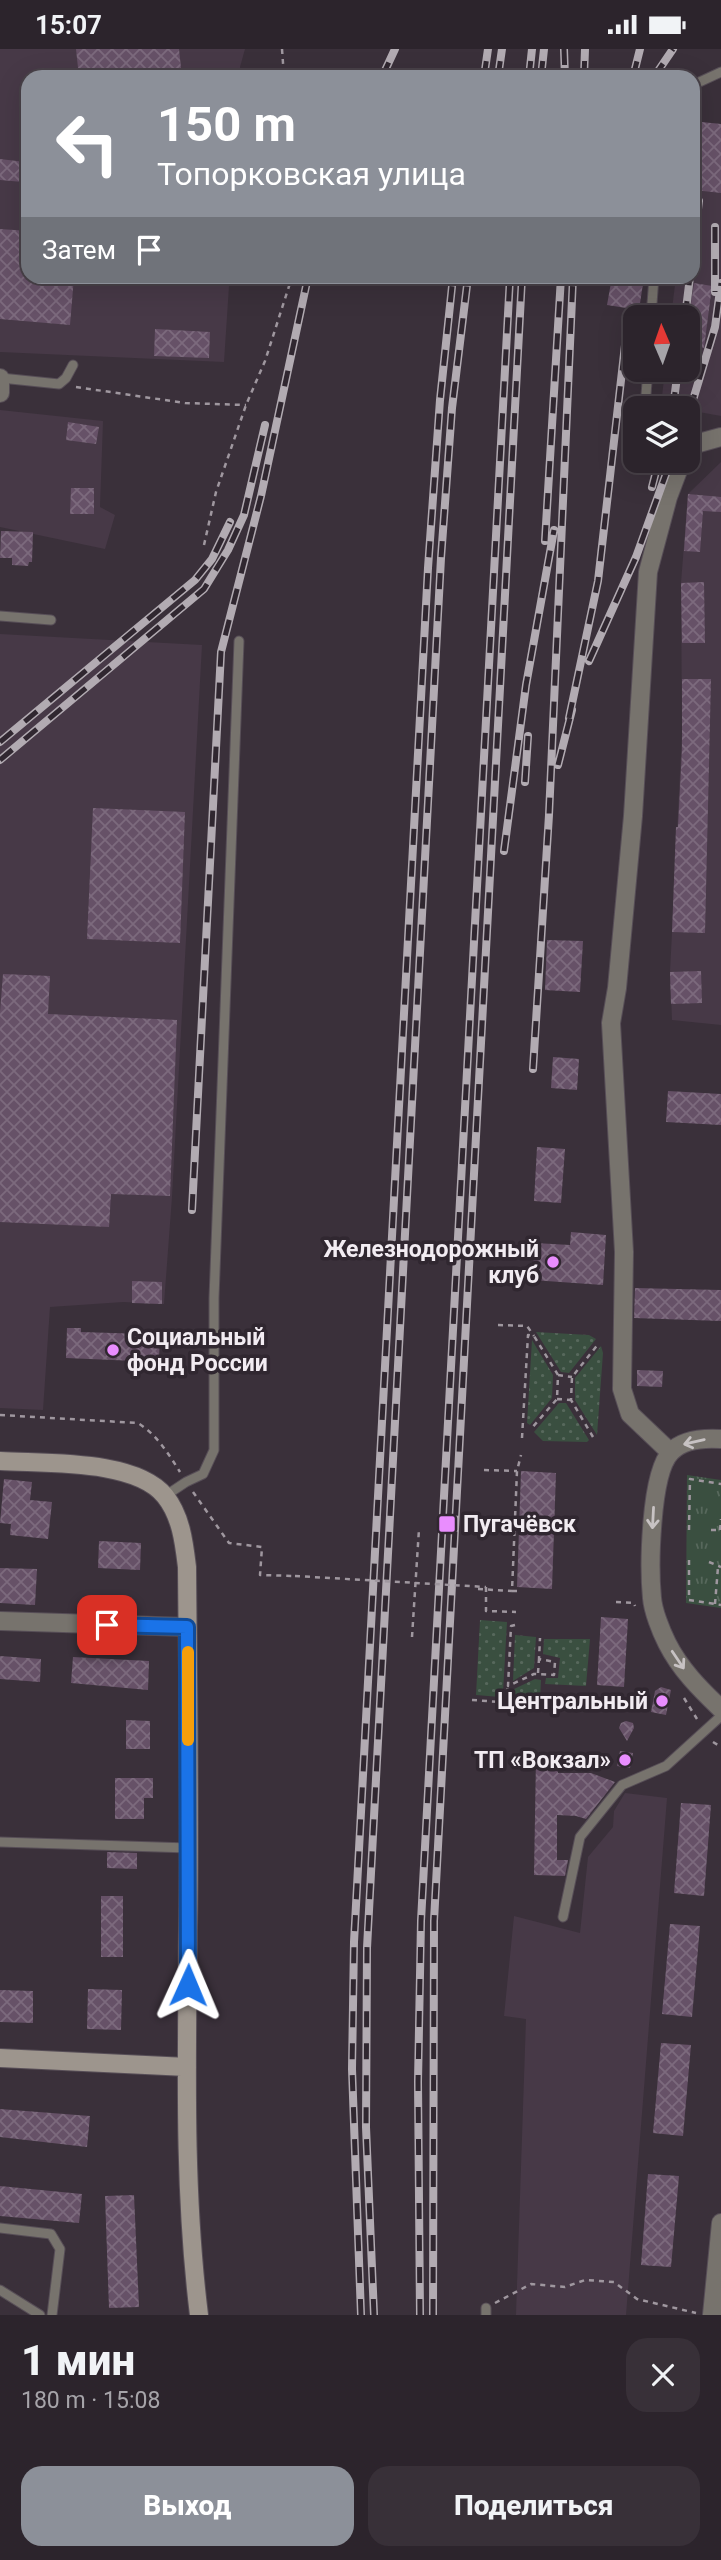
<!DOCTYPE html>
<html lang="ru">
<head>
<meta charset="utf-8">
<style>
  body { margin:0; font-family:Roboto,sans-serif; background:#383038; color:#f1f3f6; height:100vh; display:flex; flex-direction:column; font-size:26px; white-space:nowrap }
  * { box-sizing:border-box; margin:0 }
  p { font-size:23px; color:#a6a4a9 }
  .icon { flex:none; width:38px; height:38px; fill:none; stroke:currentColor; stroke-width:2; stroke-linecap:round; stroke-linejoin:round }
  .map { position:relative; height:2266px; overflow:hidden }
  .drawer { display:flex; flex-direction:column; background:#2c242c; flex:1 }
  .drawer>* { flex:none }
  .guide { position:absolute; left:21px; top:21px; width:679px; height:214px; border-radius:21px; box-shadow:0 7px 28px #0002,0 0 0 2px #484148; background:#8c9099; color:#fff; overflow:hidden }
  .needle { width:46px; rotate:358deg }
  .tools { position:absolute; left:623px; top:256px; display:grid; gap:14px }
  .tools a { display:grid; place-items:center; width:77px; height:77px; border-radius:14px; background:#2c242c; box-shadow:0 7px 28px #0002,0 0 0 2px #484148; font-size:35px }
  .pin { position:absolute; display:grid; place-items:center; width:60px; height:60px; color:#fff; margin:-30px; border-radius:14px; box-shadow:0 4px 10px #0006 }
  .me { position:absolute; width:77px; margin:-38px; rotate:1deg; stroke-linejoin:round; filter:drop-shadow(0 0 5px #0008) }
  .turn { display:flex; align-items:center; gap:24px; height:147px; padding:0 21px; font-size:32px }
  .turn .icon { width:91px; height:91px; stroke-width:2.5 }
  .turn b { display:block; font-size:49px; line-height:60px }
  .then { display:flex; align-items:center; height:66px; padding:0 21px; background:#0003; gap:14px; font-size:26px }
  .round { display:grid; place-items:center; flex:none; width:74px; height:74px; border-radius:21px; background:#383038 }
  .overview { display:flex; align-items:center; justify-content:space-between; height:119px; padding:0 21px }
  h1 { font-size:42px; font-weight:800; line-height:52px }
  .button { display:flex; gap:14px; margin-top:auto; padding:14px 21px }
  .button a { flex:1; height:80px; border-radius:21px; background:#8c9099; color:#fff; font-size:28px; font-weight:800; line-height:80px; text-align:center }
  .button a+a { background:#383038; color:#f1f3f6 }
  .status { display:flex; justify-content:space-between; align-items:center; height:49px; padding:0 35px; background:#2c242c; direction:ltr }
  .status svg { height:19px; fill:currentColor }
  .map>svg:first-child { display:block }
  .built { fill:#473947 }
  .grass { fill:url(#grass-dots) }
  .park { fill:url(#park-tufts) }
  .building { fill:url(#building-cross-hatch) }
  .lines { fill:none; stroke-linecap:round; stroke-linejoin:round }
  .lane-casing { stroke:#574e57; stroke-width:11 }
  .street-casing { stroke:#574e57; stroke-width:20 }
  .secondary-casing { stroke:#574e57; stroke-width:20 }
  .path { stroke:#9f979f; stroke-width:2.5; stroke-dasharray:5 5; stroke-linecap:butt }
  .lane { stroke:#77736d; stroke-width:9 }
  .street { stroke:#77736d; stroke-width:18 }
  .secondary { stroke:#9d958d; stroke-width:18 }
  .rail-casing { stroke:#b2abb2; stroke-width:8 }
  .rail { stroke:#302730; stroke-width:5; stroke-dasharray:16; stroke-linecap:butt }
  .path-bridge { stroke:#9f979f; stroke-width:2.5; stroke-dasharray:5 5; stroke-linecap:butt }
  .oneway { stroke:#c7c2c3 }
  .route-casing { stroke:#114b97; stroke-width:18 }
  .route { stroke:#1a73e8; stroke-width:12 }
  .slow { stroke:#f59e0b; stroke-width:12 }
  .poi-dot { fill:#e98dfe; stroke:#302730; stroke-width:2.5 }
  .labels { text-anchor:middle; stroke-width:7; stroke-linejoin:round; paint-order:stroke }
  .poi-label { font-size:23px; font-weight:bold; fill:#f2ecf2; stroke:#302730; text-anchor:end }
</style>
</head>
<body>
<div class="status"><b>15:07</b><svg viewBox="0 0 49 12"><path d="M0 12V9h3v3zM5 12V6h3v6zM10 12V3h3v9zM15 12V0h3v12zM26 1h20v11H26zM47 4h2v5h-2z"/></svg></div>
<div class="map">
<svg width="721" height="2266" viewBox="0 0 721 2266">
  <defs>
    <pattern id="grass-dots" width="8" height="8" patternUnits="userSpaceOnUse" patternTransform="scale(1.75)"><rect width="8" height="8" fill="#3a4f40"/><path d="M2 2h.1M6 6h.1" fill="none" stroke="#57685c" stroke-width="1.8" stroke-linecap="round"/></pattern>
    <pattern id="park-tufts" width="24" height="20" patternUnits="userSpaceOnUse" patternTransform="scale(1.75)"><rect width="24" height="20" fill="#3a4f40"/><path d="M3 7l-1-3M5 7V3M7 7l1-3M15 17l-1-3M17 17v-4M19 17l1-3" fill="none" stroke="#57685c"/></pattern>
    <pattern id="building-cross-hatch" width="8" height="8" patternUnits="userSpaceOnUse" patternTransform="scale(1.75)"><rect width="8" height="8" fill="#665167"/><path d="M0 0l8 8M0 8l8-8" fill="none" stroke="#7c6a7d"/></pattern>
  </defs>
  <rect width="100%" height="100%" fill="#3a303a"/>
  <path class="built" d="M0,0H245L240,18L243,28H28V228H233L234,236L229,237L224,313L0,303Z
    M701,73L721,75V367L688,361V359L661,357L665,320H688V268H671L676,228H693V143Z
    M0,361L103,372L100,458L115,466L105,500L0,478Z
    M721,413V976L672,971L670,923L682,684L681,534L688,445Z
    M0,585L202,596L172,1148L164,1255L123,1253L50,1258L43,1361L0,1359Z
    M625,1744L667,1749L626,2266H516L526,1970L504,1967L514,1867L580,1884L588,1808L613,1778L614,1762Z"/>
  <path class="grass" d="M536,1283L589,1286L596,1290L569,1324L561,1323Z
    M532,1291L553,1326L552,1349L530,1376L527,1374Z
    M601,1297L603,1304L597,1386L575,1351V1329Z
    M559,1354H566L589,1391L587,1393L543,1392L534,1383Z
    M480,1571L507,1573L503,1643L500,1648L476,1646Z
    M515,1586L536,1588L534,1619L513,1632Z
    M544,1590H590L586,1637L545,1635L546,1629H558L560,1609L543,1605Z
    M535,1630L541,1631L540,1651L512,1649V1641Z"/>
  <path class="park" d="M687,1426L721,1431V1559L686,1554Z"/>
  <path class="building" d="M76,0H179L182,28H79Z
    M701,73L721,75V144L694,141Z
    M0,110L25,113L23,133L0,131Z
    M0,180L28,182V228H74L70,276L0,270Z
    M612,228H644L639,261L607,256Z
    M694,234L712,237L704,299L688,297V275Z
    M155,280L210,283L209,309L154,307Z
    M68,373L99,378L96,395L66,391Z
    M71,439H94V465H70Z
    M688,445L721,448V463L703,462L700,503L684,502Z
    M1,482L33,483L32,513H29L28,517L12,516V509H0Z
    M704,533L705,594H682L681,534Z
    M682,630H711L705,884L672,883L676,778H678L682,701Z
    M93,759L185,763L180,894L87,890Z
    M547,891L583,892L580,943L545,941Z
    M701,922L702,954L671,955L670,923Z
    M3,925L50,927L48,965L177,971L170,1147L111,1145L109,1178L0,1173V963Z
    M553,1008L579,1010L577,1041L551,1039Z
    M668,1042L721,1045V1076L666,1073Z
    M537,1098L565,1100L561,1154L534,1152Z
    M571,1183L606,1186L603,1236L532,1231L535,1194L570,1196Z
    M132,1232L162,1233V1255L132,1254Z
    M635,1239L721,1241V1272L634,1269Z
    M67,1279H81V1283L144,1285L145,1281L160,1282L159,1313L66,1309Z
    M637,1321L663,1322L662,1338L637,1337Z
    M521,1422L556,1424L552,1540L517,1538Z
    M4,1430L32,1433L30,1451L52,1453L48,1490L10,1486L11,1475L0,1474Z
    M99,1492L141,1494L140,1521L98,1519Z
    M0,1519L37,1520L35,1556L0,1554Z
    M601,1568L628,1570L624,1638L597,1636Z
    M0,1607L41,1610L40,1633L0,1630Z
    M73,1608L149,1612L148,1641L71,1634Z
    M661,1638L671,1641L666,1666L651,1663L655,1642Z
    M126,1671L150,1672V1700H126Z
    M626,1672L633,1674L634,1679L627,1692L619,1679L621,1674Z
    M620,1702L633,1704L630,1719L617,1717Z
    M536,1709H558V1724H591L615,1733L586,1770L576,1767L557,1766V1811H568L565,1827L534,1826Z
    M115,1729H153V1749H144V1770H115Z
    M681,1754L711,1756L704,1847L674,1844Z
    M107,1803L137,1804V1820L107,1819Z
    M101,1847H123V1908H101Z
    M670,1875L700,1877L692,1968L662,1965Z
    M88,1940L122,1941L121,1981L87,1980Z
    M0,1941L33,1942V1974L0,1973Z
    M661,1994L691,1996L683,2087L653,2084Z
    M0,2060L90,2067L87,2098L0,2088Z
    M648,2125L679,2127L671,2218L641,2216Z
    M0,2137L82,2145L79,2174L0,2167Z
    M134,2146L139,2258L109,2259L105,2147Z"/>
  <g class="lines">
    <defs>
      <path id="lane" d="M693,36L721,23
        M651,268L654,228
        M1,329L59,335L66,329L73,316
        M645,359L648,320
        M0,567L51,571
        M165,1447L186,1433L203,1425L214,1401V1249L239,592
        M0,1793L189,1799
        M563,1868L580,1788L622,1736L666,1717L721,1667
        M0,2179L51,2185L60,2200L52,2266
        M0,2241L40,2266
        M486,2266V2259"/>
      <path id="street" d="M0,329V344
        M688,397L721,388
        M721,1390C705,1389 683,1390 671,1403C650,1424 649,1519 652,1549C653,1562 661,1582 667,1594C680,1620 700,1640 721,1660
        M670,1403L630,1365L622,1340L624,1203L611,974L617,939L633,767L648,523L668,448L682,411
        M0,1572L187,1578
        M712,2266L721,2174"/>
      <path id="secondary" d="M0,1412C45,1415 135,1410 165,1447C181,1467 184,1493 187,1518C188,1638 190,1759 188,1879C187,2008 183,2138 199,2266
        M0,2009L187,2018"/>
    </defs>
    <use href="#lane" class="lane-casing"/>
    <use href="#street" class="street-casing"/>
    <use href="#secondary" class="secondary-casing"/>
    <path class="path" d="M282,0L284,28
      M76,338L185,354L246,356
      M204,496L216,443L246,356L265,312L292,228
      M498,1276L527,1277L534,1287
      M558,1326L572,1328
      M557,1350L571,1351
      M0,1366L138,1374C157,1386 168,1404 180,1423
      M593,1388L571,1351L572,1328L599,1294
      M522,1389L528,1286L534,1287L558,1326L557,1350L531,1380
      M484,1421L517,1422
      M193,1443L229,1494L262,1498L260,1526L295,1527
      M689,1481L690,1430L721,1435
      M711,1481H721
      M720,1481L721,1470
      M689,1511V1551L721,1556
      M709,1513L721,1518
      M486,1538V1562L516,1563
      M478,1540L512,1542
      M517,1542H512L517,1422L521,1406
      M616,1553L634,1554L635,1557
      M715,1555L718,1518
      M515,1576L511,1577L508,1637L534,1625L554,1626L555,1613L539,1610L540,1589
      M412,1588L419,1480
      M538,1624L539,1610
      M684,1649L697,1670
      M472,1651L500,1653L506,1649L508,1637
      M713,1693L721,1698
      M495,2254L531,2235L565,2238L585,2231L614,2233L637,2250L696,2264"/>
    <use href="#lane" class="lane"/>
    <use href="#street" class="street"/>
    <use href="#secondary" class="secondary"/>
    <defs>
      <path id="rail" d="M564,0L565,28
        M382,28L395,0
        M484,28L488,0
        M498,28L502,0
        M529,28L532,0
        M541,28L544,0
        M584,28L585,0
        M633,28L640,0
        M654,28L673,0
        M715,178V243
        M693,201L699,152
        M685,268L690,228
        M673,359L678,320
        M690,361L715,278L721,234
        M652,438L659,411
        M545,492L561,228
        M589,612L636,508L671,411
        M569,669L598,532L628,270
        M0,693L195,531L212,510L230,473
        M0,711L204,540L228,501L244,466L265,376
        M558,716L572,661
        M525,733L528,687
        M504,802L526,636L554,481
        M533,1020L549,766L573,228
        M192,1161L221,603L261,447L308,228
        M361,2266L352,2020L354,1893L428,519L440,351L453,228
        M374,2266L366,2078L367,1899L441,509L452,359L468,228
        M420,2266L418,2033L421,1872L510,228
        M433,2266L434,1872L522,228"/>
    </defs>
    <use href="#rail" class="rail-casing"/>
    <use href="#rail" class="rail"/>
    <path class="path-bridge" d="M295,1527L486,1538"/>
  </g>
  <defs><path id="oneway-shaft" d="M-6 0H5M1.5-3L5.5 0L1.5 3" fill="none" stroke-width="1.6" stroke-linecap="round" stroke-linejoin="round" transform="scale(1.75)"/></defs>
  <g class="oneway">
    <use href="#oneway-shaft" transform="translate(694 1393) rotate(167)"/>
    <use href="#oneway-shaft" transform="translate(653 1469) rotate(93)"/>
    <use href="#oneway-shaft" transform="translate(678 1611) rotate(56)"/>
  </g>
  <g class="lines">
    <defs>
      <path id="route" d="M107,1576L187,1578L188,1936"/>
    </defs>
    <use href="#route" class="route-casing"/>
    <use href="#route" class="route"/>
    <path class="slow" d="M188,1603V1691"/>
  </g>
  <g class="poi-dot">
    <circle cx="553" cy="1213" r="7"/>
    <circle cx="113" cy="1301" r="7"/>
    <rect x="438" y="1466" width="18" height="18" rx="3.5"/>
    <circle cx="662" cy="1652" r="7"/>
    <circle cx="625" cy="1711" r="7"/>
  </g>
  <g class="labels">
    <g class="poi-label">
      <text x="539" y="1208">Железнодорожный<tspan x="539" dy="26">клуб</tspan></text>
      <text x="127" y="1296" text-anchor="start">Социальный<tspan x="127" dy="26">фонд России</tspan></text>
      <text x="463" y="1483" text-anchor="start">Пугачёвск</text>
      <text x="648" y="1660">Центральный</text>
      <text x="611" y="1719">ТП «Вокзал»</text>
    </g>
  </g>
</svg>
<div class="tools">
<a><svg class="needle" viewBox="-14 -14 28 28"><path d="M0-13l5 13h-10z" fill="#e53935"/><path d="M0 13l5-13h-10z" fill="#a6a4a9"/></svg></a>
<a><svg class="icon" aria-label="layers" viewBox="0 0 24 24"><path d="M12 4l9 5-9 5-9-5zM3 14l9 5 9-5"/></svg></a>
</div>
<div class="pin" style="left:107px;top:1576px;background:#d93025"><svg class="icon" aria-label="arrive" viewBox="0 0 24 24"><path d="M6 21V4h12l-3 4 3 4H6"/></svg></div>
<svg class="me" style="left:188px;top:1936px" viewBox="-20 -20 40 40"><path d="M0-17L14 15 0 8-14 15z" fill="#1a73e8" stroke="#fff" stroke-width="4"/></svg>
<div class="guide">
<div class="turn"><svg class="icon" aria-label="left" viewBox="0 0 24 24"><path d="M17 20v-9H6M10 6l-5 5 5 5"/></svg><div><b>150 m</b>Топорковская улица</div></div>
<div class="then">Затем<svg class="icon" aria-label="arrive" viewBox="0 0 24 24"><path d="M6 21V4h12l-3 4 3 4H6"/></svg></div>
</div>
</div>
<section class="drawer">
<div class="overview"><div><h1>1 мин</h1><p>180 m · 15:08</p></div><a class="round"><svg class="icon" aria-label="close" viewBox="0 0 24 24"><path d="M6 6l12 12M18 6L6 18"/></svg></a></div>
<div class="button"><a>Выход</a><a>Поделиться</a></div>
</section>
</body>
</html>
